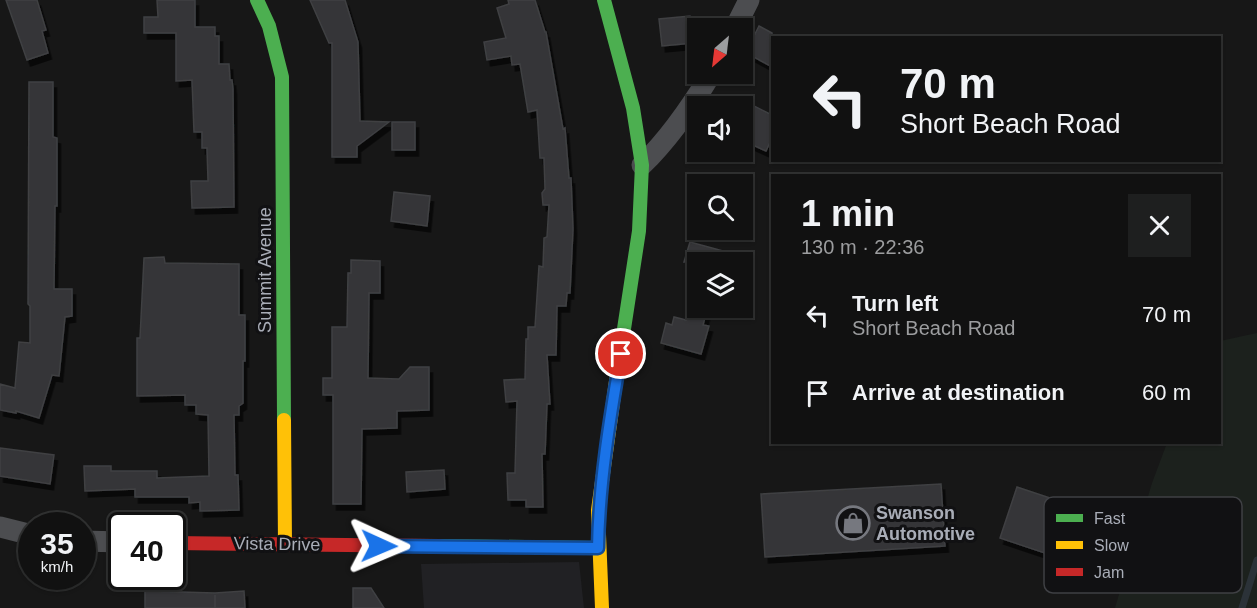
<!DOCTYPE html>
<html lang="en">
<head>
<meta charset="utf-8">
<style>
  body { margin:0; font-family:Helvetica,sans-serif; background:#1e1f1f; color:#f1f3f6; height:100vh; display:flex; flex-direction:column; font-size:22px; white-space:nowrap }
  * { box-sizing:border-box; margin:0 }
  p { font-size:20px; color:#9c9d9f }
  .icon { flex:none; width:33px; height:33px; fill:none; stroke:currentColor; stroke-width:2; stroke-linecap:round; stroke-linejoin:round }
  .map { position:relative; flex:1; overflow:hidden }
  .details { position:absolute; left:771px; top:174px; width:450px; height:270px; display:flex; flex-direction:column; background:#111; border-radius:0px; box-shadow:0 2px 4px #0004,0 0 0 2px #303131 }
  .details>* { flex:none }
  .top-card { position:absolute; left:771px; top:36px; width:450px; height:126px; border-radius:0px; box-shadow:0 2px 4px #0004,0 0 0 2px #303131; background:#111; color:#f1f3f6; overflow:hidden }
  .needle { width:39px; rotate:208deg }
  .buttons { position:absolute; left:687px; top:18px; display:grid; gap:12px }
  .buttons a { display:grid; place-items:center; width:66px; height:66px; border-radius:0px; background:#111; box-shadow:0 2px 4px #0004,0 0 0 2px #303131; font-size:30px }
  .speed { position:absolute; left:18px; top:512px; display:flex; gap:12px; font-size:30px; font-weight:700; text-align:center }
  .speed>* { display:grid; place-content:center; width:78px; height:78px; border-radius:50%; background:#111; box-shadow:0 2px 4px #0004,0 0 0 2px #303131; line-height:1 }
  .speed small { font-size:15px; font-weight:400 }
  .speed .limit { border:3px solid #111; border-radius:9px; background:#fff; color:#111 }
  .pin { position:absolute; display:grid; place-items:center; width:51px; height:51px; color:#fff; margin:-26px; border:3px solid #fff; border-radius:50%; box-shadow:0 2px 6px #0007 }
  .me { position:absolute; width:66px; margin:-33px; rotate:91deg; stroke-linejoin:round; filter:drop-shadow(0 0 4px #0008) }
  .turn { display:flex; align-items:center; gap:21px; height:126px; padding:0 30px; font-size:27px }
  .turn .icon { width:78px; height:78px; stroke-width:2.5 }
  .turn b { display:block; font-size:42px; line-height:51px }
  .round { display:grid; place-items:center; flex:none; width:63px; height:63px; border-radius:0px; background:#1e1f1f }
  .summary { display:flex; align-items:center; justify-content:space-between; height:102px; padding:0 30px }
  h1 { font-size:36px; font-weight:700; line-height:45px }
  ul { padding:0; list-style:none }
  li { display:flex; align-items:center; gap:18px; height:78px; padding:0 30px }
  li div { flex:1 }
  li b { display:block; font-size:22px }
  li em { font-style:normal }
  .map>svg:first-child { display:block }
  .built { fill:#212124 }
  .green { fill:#1c211d }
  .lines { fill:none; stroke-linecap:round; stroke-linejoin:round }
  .stream { stroke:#2b3238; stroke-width:7 }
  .building { fill:#353537; stroke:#3f4043; stroke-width:1.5; filter:url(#shadow) }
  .street { stroke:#4c4d50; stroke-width:21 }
  .fast { stroke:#4caf50; stroke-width:14 }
  .slow { stroke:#ffc107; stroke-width:14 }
  .jam { stroke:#c62828; stroke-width:14 }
  .route-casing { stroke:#114b97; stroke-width:15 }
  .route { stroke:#1a73e8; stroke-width:10 }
  .labels { text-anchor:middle; stroke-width:6; stroke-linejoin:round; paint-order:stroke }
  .street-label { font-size:18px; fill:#a9adb7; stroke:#111113 }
  .poi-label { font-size:18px; font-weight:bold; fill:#a9adb7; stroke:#111113; text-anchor:start }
  .key { fill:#111113; stroke:#3f4044; stroke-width:1.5 }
  .key-label { font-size:16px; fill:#a9adb7 }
</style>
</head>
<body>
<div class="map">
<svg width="1257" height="608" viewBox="0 0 1257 608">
  <defs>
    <filter id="shadow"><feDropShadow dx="3.5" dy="6" stdDeviation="0" flood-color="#0009"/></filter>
  </defs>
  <rect width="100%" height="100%" fill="#171717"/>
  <path class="built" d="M579,562L584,608H424L421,564Z"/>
  <path class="green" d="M1257,333V608H1115L1152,483L1167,443L1220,442V341Z"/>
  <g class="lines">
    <path class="stream" d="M1242,608L1257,560"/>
  </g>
  <path class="building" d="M6,0H37L46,30L42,31L48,53L27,60Z
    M157,0H195V27H215V36H219V64H229L230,80H232L233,89L234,207L192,208L191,181H208L207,148H202V132H194L192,80L176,81V33H144V17H158Z
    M310,0H345L358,42L360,121L389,122L357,146V157H332V43H329Z
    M508,0H535L545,32H546L563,129L565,128L569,178H571L573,229L570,293H567L566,306H557L556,355H547L550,404H547L545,454H542L543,507H526V500H508L507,473H515L517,401L506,402L504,380L525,379L526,339H528V327H535L539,266L543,267L544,238L547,237L549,205H543L542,193L545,189L544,158H540L537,110L528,112L520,64L512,65L511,56L487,60L484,42L506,38L497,8L509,4Z
    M690,16L693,43L662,46L659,19Z
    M759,26L772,33V67L752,56L753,53L747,50Z
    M29,82H53V137L57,138V206H55L54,289H72V316L65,317L59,376L52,375L39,418L16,411V413L0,410V384L15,388L19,342L30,343V306L28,304Z
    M742,100L772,115V138L766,151L742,140Z
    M392,122H415V150H392Z
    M394,192L430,196L427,226L391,221Z
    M690,242L745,257L744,262H684Z
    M164,257L165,263L239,264V315H245V361H243V403L239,406V415H234L235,475H238L239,510L200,511V502L189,503V497H135V489L85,491L84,466H111V471H157V478L209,476L208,415L196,414V405H185V395L137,396V338H140L144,258Z
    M351,260L380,261V293H369L368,378L399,379L410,367H429V410L397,411V428L362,429L361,504H333V395H323V378H332V327H347L348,273H351Z
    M689,309L706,314L703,325L709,326L701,354L661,343L666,323L672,325L674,317L686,320Z
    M0,448L54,455L50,484L0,476Z
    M444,470L445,489L407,492L406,472Z
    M941,484L945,546L765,557L761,494Z
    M1017,487L1113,519L1096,570L1000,538Z
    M353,588H371L384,608H353Z
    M145,591L215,593L244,591L245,608H215V595V608H145Z"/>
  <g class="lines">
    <path class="street" d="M735,28L749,0
      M642,165C670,138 691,107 711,74
      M0,527L32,535
      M82,541L122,542"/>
    <path class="fast" d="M257,0L269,26L282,77L284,420
      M604,0L633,108L642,165L639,231L616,381
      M439,546L598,548"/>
    <path class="slow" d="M284,420L285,544
      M602,608L598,510L616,381"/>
    <path class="jam" d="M172,543L439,546"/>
  </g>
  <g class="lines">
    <defs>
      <path id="route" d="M379,546L598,548C599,483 610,418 621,354"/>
    </defs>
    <use href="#route" class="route-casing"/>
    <use href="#route" class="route"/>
  </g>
  <defs>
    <symbol id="shop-ring" viewBox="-11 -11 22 22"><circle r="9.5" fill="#111113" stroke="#76787f" stroke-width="1.5"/><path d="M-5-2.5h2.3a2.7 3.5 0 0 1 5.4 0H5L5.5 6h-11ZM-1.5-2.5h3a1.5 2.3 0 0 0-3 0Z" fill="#76787f"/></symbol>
  </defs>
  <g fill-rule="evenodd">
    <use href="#shop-ring" x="834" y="504" width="38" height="38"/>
  </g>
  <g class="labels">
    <g class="street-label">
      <text transform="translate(265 270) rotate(-90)" y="6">Summit Avenue</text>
      <text transform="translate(277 544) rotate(1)" y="6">Vista Drive</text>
    </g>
    <g class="poi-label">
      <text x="876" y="519">Swanson<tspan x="876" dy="21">Automotive</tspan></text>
    </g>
  </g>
  <rect x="1044" y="497" width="198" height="96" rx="9" class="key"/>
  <rect x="1056" y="514" width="27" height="8" fill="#4caf50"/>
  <rect x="1056" y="541" width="27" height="8" fill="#ffc107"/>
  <rect x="1056" y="568" width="27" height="8" fill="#c62828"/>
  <g class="key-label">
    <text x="1094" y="524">Fast</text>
    <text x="1094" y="551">Slow</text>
    <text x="1094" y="578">Jam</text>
  </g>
</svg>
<div class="buttons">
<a><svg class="needle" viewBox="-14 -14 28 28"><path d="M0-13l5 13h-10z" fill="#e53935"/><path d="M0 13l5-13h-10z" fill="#9c9d9f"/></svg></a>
<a><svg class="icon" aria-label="sound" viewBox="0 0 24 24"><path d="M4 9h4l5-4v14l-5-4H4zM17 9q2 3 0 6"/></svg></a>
<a><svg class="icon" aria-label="search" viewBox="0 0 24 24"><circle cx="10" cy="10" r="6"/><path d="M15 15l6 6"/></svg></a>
<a><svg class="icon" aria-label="layers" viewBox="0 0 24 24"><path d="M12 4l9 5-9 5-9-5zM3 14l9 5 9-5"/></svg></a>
</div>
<div class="speed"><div>35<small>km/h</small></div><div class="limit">40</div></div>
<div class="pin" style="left:621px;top:354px;background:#d93025"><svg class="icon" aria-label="arrive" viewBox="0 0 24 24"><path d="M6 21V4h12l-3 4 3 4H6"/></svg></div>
<svg class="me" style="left:379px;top:546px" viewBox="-20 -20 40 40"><path d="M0-17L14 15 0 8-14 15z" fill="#1a73e8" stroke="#fff" stroke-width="4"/></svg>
<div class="top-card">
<div class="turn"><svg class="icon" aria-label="left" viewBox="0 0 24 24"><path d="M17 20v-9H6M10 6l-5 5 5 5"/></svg><div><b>70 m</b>Short Beach Road</div></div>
</div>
<section class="details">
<div class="summary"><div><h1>1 min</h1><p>130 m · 22:36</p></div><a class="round"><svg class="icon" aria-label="close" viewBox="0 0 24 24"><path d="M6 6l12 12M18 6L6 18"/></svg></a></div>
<ul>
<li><svg class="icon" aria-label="left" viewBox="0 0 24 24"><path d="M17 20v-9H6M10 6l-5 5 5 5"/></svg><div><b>Turn left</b><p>Short Beach Road</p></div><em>70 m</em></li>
<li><svg class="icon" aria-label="arrive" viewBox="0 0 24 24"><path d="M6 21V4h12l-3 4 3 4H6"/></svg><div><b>Arrive at destination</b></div><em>60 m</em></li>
</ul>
</section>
</div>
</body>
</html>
